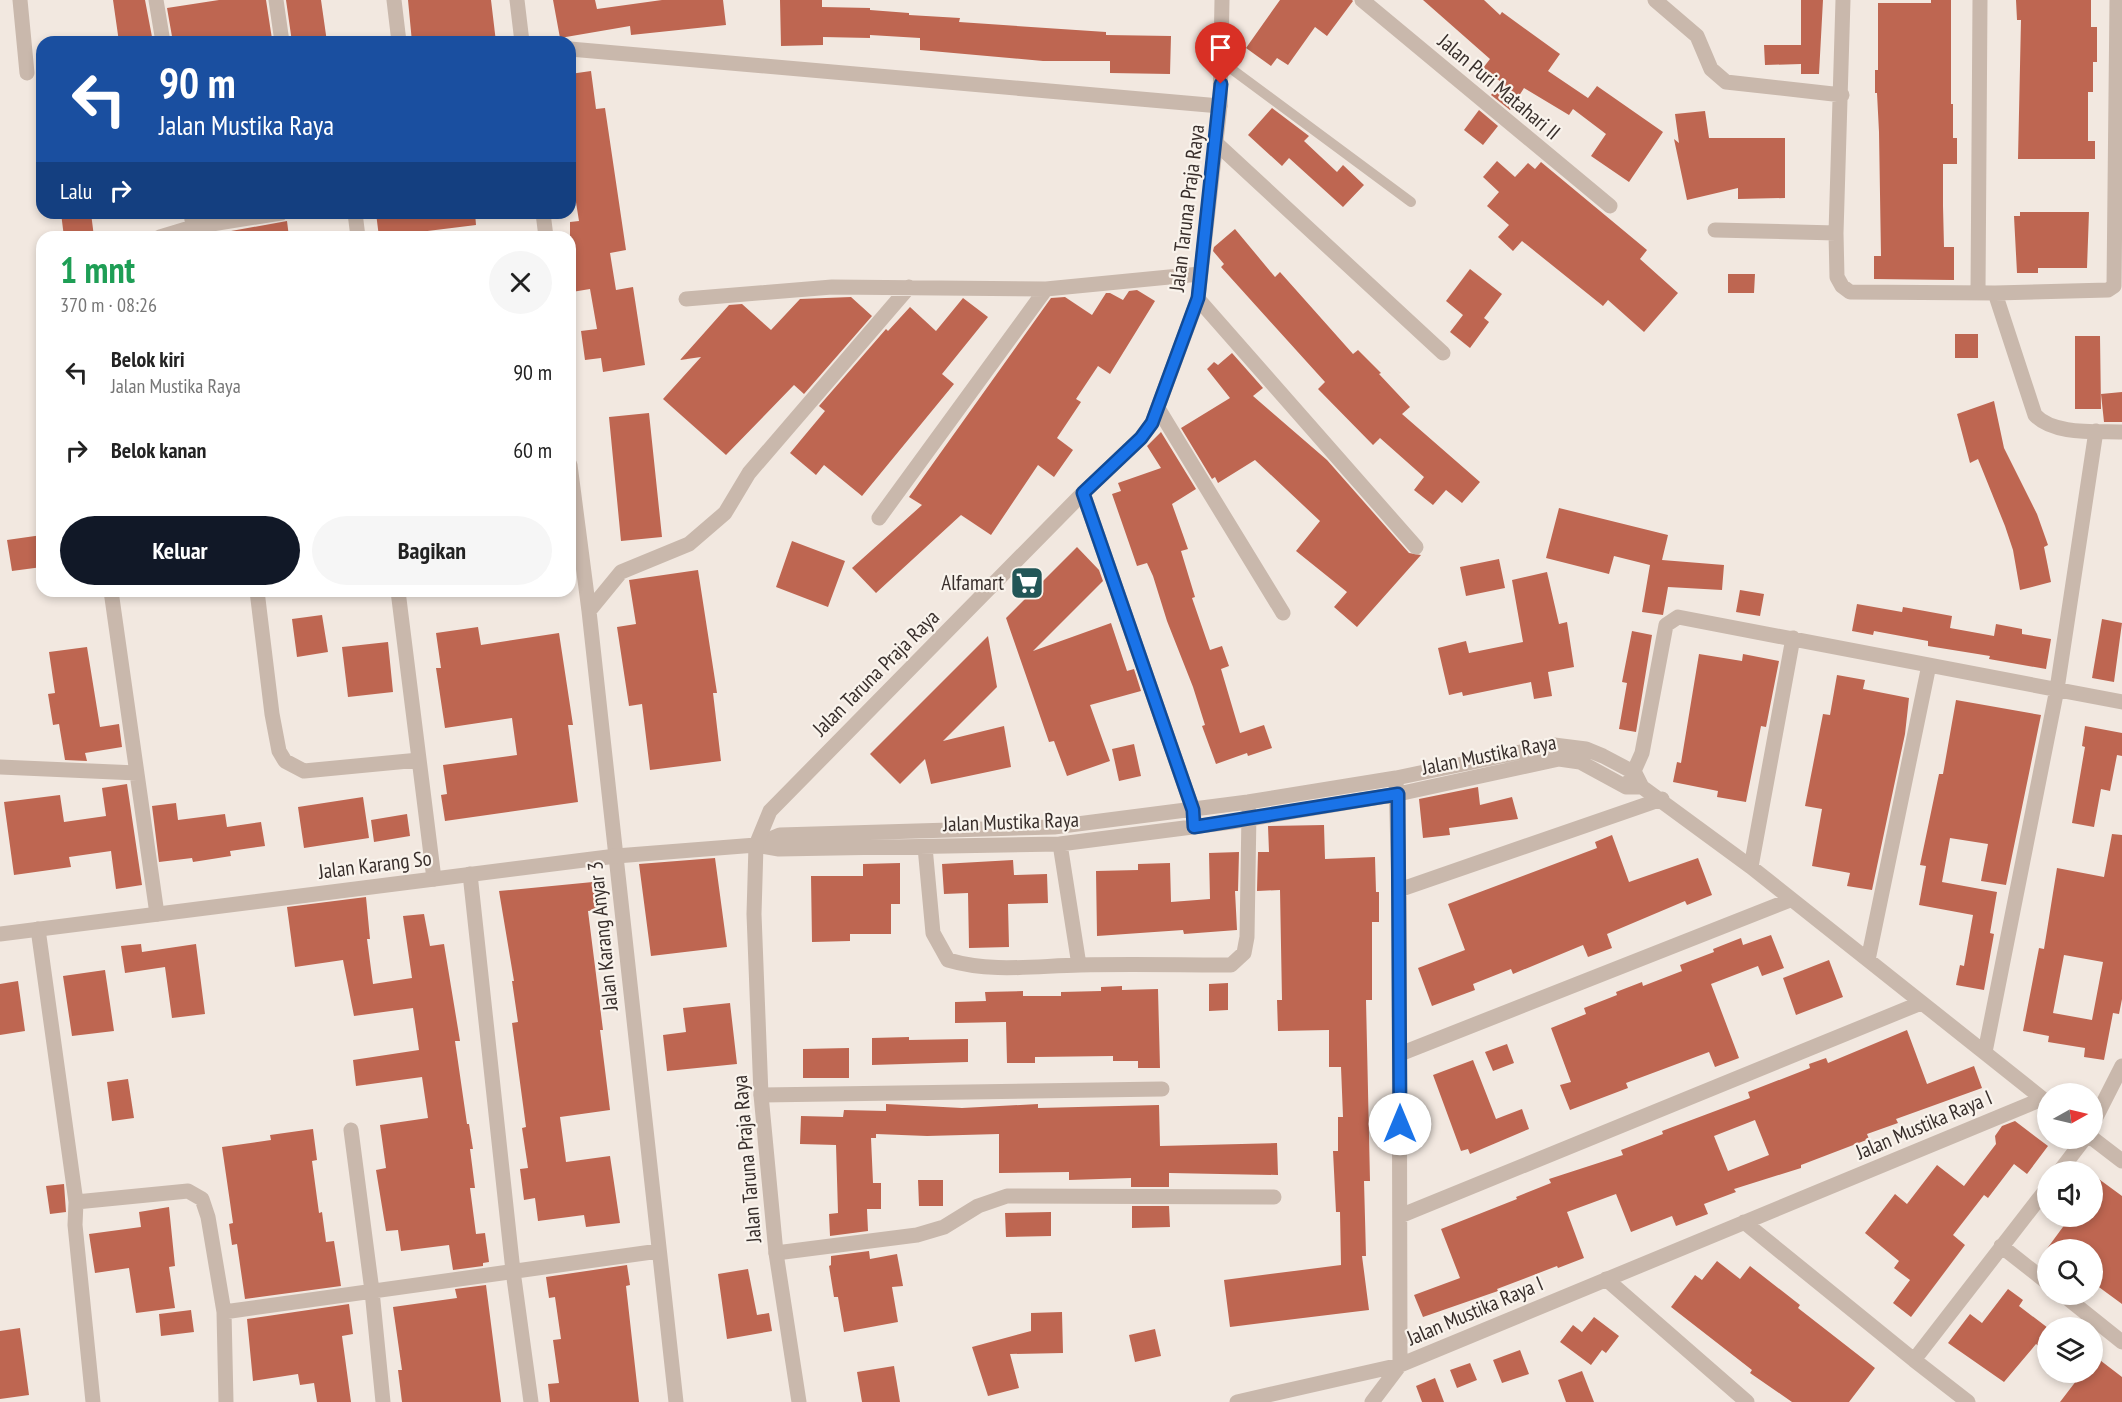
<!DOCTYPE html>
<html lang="id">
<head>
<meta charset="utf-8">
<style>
  body { margin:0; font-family:"PT Sans Narrow",sans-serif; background:#f6f6f6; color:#222; height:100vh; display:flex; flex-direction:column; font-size:22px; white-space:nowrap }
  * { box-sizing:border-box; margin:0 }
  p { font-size:20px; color:#767676 }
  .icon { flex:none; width:33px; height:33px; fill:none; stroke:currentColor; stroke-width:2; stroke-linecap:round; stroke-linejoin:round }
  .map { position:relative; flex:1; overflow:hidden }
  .drawer { position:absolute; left:36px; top:231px; width:540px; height:366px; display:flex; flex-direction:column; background:#fff; border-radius:18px; box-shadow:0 3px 9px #0003 }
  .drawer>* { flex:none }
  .banner { position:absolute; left:36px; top:36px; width:540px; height:183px; border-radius:18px; box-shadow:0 3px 9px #0003; background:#1a4fa0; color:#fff; overflow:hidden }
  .needle { width:39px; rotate:82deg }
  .buttons { position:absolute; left:2037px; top:1083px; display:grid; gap:12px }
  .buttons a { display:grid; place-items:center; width:66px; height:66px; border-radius:50%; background:#fff; box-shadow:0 3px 9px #0003; font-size:30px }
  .pin { position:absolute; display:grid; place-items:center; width:51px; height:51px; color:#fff; margin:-62px -26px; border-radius:50% 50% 50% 0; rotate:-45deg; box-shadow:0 0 6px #0007 }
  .pin .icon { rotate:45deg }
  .me { position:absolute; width:66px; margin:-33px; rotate:0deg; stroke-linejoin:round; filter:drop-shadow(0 0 4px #0008) }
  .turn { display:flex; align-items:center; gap:21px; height:126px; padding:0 24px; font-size:27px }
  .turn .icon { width:78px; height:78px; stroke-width:2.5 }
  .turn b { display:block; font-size:42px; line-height:51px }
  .then { display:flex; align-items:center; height:57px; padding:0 24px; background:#0003; gap:12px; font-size:22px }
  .round { display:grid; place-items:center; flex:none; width:63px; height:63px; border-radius:32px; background:#f6f6f6 }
  .summary { display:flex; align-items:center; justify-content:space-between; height:102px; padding:0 24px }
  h1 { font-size:36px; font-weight:700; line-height:45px; color:#1e9e55 }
  .button { display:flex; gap:12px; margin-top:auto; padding:12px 24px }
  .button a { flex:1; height:69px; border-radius:36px; background:#111827; color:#fff; font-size:24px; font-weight:700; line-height:69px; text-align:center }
  .button a+a { background:#f6f6f6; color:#222 }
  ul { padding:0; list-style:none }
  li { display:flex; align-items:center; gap:18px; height:78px; padding:0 24px }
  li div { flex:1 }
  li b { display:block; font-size:22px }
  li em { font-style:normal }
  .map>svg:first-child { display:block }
  .building { fill:#be6651; fill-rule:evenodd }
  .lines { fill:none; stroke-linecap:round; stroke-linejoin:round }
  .service { stroke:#c9b8ac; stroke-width:10 }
  .minor { stroke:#c9b8ac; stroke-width:15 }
  .tertiary { stroke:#c9b8ac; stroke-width:15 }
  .route-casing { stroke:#114b97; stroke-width:15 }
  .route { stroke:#1a73e8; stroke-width:10 }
  .labels { text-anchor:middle; stroke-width:4.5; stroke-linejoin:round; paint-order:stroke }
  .street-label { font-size:21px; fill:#382e2b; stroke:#f9f3ec }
  .poi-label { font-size:21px; fill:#382e2b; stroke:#f9f3ec; text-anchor:end }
</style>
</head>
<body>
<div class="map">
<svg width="2122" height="1402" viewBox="0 0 2122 1402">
  <rect width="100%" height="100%" fill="#f2e8e0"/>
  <path class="building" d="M113,0H145L153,42H119Z
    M219,0H266L272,39L173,42L167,8Z
    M286,0H321L327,42H292Z
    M408,0H491L496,42H412Z
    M553,0H595L597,9L662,0H723L726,25L631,35L630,26L560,38Z
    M780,0H822V7L870,8V10L909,13V15L960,18L959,22L1106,32V35L1171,36L1170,74L1110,73V61H1043L920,50V38L870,35V38L823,37V45L781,46Z
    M1280,0H1352L1353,1L1327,36L1315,27L1288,65L1277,58L1271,66L1246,48Z
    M1423,0H1484L1500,15L1502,12L1560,54L1548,71L1588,98L1597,86L1663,132L1629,182L1591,156L1606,134L1573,109L1569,115L1524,88L1510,110L1491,95L1501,82L1483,68L1490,59Z
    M1801,0H1823L1819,74H1801V64L1765,65L1764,45H1801Z
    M1931,0H1951V104H1953V138H1957V164H1943V206L1944,247H1954V280L1874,279V256H1881L1879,132L1877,93H1875V70H1878V3H1931Z
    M2016,0H2091V27H2097V62H2093V92H2088V141H2095V159H2018L2021,20H2017Z
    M591,71L596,109L605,108L626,250L610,253L616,290L633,287L645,365L603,372L601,358L585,360L581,331L597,329L590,289L572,292L570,278V222L579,221L570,165V74Z
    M1272,108L1309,136L1304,141L1337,172L1343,165L1364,185L1343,207L1289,158L1282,166L1248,135Z
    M1479,110L1498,126L1483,145L1464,130Z
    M1705,111L1709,138H1785V198L1738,199V188L1687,200L1674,139L1679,143L1675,114Z
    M1497,161L1515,177L1528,163L1535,169L1541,162L1647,250L1640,259L1678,293L1644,332L1608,300L1603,306L1522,241L1513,251L1498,237L1509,225L1487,206L1499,192L1483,177Z
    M2020,212H2089L2087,268H2038V273H2017L2014,216H2020Z
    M61,213H91L94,237H64Z
    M376,213H475L476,225L379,237Z
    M287,221L289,237H232L231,231Z
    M1235,229L1275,277L1280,272L1353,354L1358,350L1381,373L1379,374L1410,407L1402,414L1480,482L1462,503L1446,490L1433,505L1414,490L1424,477L1380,438L1373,445L1318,389L1325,382L1221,267L1224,264L1213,251L1214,247Z
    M1470,269L1502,294L1484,318L1489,322L1470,348L1450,332L1463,315L1446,301Z
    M1728,274H1755L1754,293H1728Z
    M1137,290L1155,301L1110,374L1098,366L1076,399L1081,402L1057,438L1073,450L1054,477L1038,465L991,535L961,515L876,593L852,568L922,505L909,497L1051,298L1065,297L1092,315L1106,293H1110L1123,300L1129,291Z
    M851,297L872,316L804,394L794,385L726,455L663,399L701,357L680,360L729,305L742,304L771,330L800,299Z
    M963,298L988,317L942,374L954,384L862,496L824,465L816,475L790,453L825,411L819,406L886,329L888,331L910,307L936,331Z
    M1955,334H1978V358H1955Z
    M2075,336H2100L2101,409H2075Z
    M1232,353L1263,388L1253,396L1327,460L1409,553L1421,555L1357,627L1334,607L1347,592L1296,551L1320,521L1255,460L1218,483L1215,477L1212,479L1181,428L1230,398L1207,369L1214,362L1218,365Z
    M2122,392V422H2104L2101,394Z
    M1994,401L2004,448L2037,514L2048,545L2044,547L2051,582L2020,590L2013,550L2005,526L1978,459L1970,463L1957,414Z
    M649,413L662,537L621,541L609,417Z
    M1161,432L1196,489L1172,504L1188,549L1181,551L1195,597L1192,598L1210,650L1222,646L1229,666L1221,669L1240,733L1264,725L1272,748L1248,756L1247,753L1216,764L1202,726L1205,725L1193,687L1167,621L1153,576L1147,563L1137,566L1112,494L1121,491L1118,483L1161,468L1147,446Z
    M1559,508L1668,535L1662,560L1724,565L1722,590L1668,587L1663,615L1642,612L1650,565L1614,556L1609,574L1546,558Z
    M42,535V567L12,571L7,540Z
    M792,541L845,561L828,607L776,587Z
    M1077,547L1099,570L1103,581L1033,651L1111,623L1127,671L1134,669L1141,691L1090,705L1110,761L1067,776L1054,741L1049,742L1006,618Z
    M1499,559L1505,588L1466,596L1460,567Z
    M698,570L717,693H713L721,761L650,770L642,704L629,706L617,627L636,624L629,580Z
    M1547,572L1559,624L1567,622L1574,667L1548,672L1552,696L1534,699L1531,682L1463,696L1462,692L1449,695L1438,648L1466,641L1469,653L1523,642L1512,580Z
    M1740,590L1764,594L1760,616L1736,612Z
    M1857,604L1902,612L1903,607L1952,616L1950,628L1994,636L1996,624L2022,629V634L2051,639L2046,669L1989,659L1990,656L1928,646V641L1874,631L1873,635L1852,631Z
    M322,615L328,652L297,657L292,619Z
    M2102,619L2122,623L2114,682L2092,678Z
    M478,627L481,645L559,633L573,725H568L578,802L445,821L441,795L447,794L443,765L517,755L512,718L445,728L436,668H441L436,633Z
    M1632,631L1652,635L1636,732L1619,729L1627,683L1622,682Z
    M988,636L997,687L943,741L1004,726L1011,767L931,784L925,759L900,784L870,754Z
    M388,642L393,692L348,697L342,647Z
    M87,647L100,727L119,724L122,747L85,753L87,761L65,760L59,724L53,725L48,694L55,693L49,652Z
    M1699,654L1742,661L1743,654L1779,661L1766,727L1761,726L1746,802L1717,797L1718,791L1673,782L1677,762L1681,763Z
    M1837,675L1865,680L1863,689L1909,698L1905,734L1872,890L1847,886L1850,873L1812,866L1822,809L1805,806L1823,714L1830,715Z
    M1956,700L2041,715L2006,885L1981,881L1988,844L1950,838L1942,882L1997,892L1990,933L1994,934L1984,990L1956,985L1960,965L1964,966L1973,915L1919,905L1926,866L1920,865L1939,774H1943Z
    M2085,726L2122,733V756L2117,755L2110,791L2101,789L2094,827L2072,823L2085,747L2082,746Z
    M1134,744L1141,776L1119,781L1112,749Z
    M127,784L142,885L116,889L111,851L69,857L71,867L14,875L4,802L60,795L64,822L106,816L102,788Z
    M1478,787L1480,805L1512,797L1518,819L1449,828L1450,835L1423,838L1419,799Z
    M363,797L369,838L304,848L298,807Z
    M176,803L178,820L225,814L227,827L261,822L265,846L230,851L231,856L193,862L192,858L159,862L152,806Z
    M407,814L410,836L374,842L371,820Z
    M1324,825L1325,859L1375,857L1376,892H1379V922H1372V1000H1366L1370,1181H1364L1366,1256H1362L1369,1310L1230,1327L1224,1280L1341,1265L1340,1212H1336L1333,1151H1338V1117H1343L1341,1067H1329V1030L1278,1031L1277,1000H1282L1280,890L1257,891L1258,852H1269L1268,826Z
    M2112,834L2122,835V999L2119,1014L2113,1013L2104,1060L2084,1057L2085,1048L2048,1042L2049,1036L2023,1031L2039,948L2044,949L2057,868L2104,877ZM2064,955L2103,962L2092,1020L2053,1013Z
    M1612,835L1629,882L1698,858L1712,895L1687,905L1685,901L1607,934L1612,948L1588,957L1583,945L1513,974L1511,969L1473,984L1475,990L1432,1006L1418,968L1465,950L1448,904L1597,848L1595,842Z
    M1239,852L1238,891H1235L1237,930L1184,934L1183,930L1097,936L1096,871L1138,870V864L1170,863L1171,902L1210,899L1209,853Z
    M715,858L727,947L651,956L639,864Z
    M1013,860L1014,875L1047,874L1048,903L1008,904L1009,947L969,948L968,893L944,894L942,864Z
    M900,863V904H891V934H850V941L812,942L811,876H863V864Z
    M593,882L597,910L588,911L603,1030H600L610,1110L560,1117L566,1162L610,1156L620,1223L586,1227L584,1215L538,1221L535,1198L524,1200L520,1169L528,1168L522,1128L526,1127L512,1023L518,1022L512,981H514L499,891Z
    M366,897L370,939H367L373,984L412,978L403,916L424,914L430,946L444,944L460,1041H455L467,1124H469L473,1149H470L475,1188H470L476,1234L485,1233L489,1262L483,1263V1266L453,1270L449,1245L401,1251L398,1230L386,1231L376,1170L386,1168L380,1125L428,1118L422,1077L356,1086L353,1060L419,1050L413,1008L354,1016L343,960L295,967L287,907Z
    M1771,935L1784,968L1762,976L1758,966L1711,984L1739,1058L1715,1067L1709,1052L1626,1083L1628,1088L1570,1110L1560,1085L1571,1082L1551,1028L1586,1014L1584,1008L1617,995L1616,992L1642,982L1643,986L1682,971L1680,965L1714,952L1713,949L1741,938L1743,945Z
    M141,944L142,952L196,944L205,1014L172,1018L165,967L125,973L121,946Z
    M1829,960L1843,997L1796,1015L1783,978Z
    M105,970L114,1031L72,1036L63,976Z
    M18,981L25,1031L0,1035V984Z
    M1228,983V1010L1209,1011V984Z
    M1122,986V990L1158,989L1160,1068H1138V1061H1113V1056L1035,1057V1063H1007L1006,1022L955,1023V1002L986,1001L985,992L1023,991V996H1061V992L1101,991V987Z
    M730,1003L737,1064L667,1071L663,1035L686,1032L683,1008Z
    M1907,1030L1927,1084L1974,1066L1982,1088L1896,1119L1898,1123L1867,1134L1869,1139L1801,1165V1168L1734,1189L1736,1192L1704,1204L1708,1214L1676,1226L1672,1216L1631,1232L1616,1194L1567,1212L1584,1258L1558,1268L1557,1266L1497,1289L1498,1291L1423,1317L1414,1295L1460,1278L1441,1229L1517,1199L1516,1197L1551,1183L1549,1179L1623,1155L1621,1150L1663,1134L1662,1131L1750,1098L1748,1092L1810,1068L1809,1064L1826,1058L1828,1063ZM1755,1120L1769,1155L1728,1171L1714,1136Z
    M909,1037V1040L968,1039V1062L872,1065V1038Z
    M1507,1044L1514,1063L1493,1071L1485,1052Z
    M849,1048V1078H803V1049Z
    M1473,1060L1496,1119L1522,1109L1529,1129L1470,1154L1468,1149L1461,1151L1433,1075Z
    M128,1079L134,1118L112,1121L107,1082Z
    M886,1104L962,1108L1038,1104V1108L1159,1105L1160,1146L1277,1143L1278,1175L1169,1173V1187H1131V1178L1069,1180V1172L999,1173V1134L927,1136L876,1134V1138H871L873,1183H881V1209H867L868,1231L830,1236L829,1214L838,1213L836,1145L800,1144L801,1116L843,1117L844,1110L886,1111Z
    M2015,1121L2048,1146L2027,1174L2014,1164L1988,1198L1984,1195L1953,1235L1965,1245L1911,1317L1893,1303L1910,1280L1894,1268L1899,1261L1865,1233L1895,1194L1907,1204L1937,1165L1964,1186L1996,1144L1995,1136L2002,1126Z
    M313,1129L317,1160L312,1161L319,1213L322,1212L326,1242L334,1241L341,1286L245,1299L237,1244L232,1245L229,1224L233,1223L222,1147L271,1140L270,1135Z
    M2092,1174L2122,1196V1304L2092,1282V1250H2046L2071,1216H2092Z
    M918,1180H943V1206H919Z
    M64,1184L66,1212L50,1214L46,1186Z
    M1132,1206H1169L1170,1227L1132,1228Z
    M169,1207L175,1266L169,1267L175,1308L136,1313L129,1268L95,1273L89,1234L141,1227L139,1212Z
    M1051,1212V1236L1006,1237L1005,1213Z
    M869,1251L870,1259L897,1254L903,1286L892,1287L898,1322L844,1332L838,1297H834L829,1266L831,1265V1256Z
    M1717,1261L1740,1279L1750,1266L1800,1305L1798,1308L1875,1368L1849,1402H1792L1750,1373L1752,1370L1671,1307L1695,1275L1702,1280Z
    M627,1265L630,1285L626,1286L639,1402H550L548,1384L559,1383L553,1340L561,1339L555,1297L549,1298L546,1277Z
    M748,1269L757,1315L769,1313L772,1331L727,1339L718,1274Z
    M486,1285L501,1402H402L398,1370H402L393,1307L457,1298L455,1289Z
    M2008,1289L2023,1300L2019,1306L2048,1328V1353L2036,1344L2004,1382L1948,1343L1970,1314L1982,1323Z
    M349,1304L353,1334L342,1336L351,1402H317L314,1383L300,1385L298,1374L253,1381L247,1319Z
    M191,1310L194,1332L161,1336L159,1314Z
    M1062,1312L1063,1353L1010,1354L1019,1388L988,1396L972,1347L1031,1331V1313Z
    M1594,1317L1619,1336L1606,1353L1602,1350L1591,1365L1560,1342L1573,1325L1582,1332Z
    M20,1328L29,1395L0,1399V1331Z
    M1155,1329L1161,1356L1135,1362L1129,1335Z
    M1520,1350L1529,1374L1502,1383L1493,1360Z
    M2092,1354L2122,1377V1402H2060L2083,1372H2092Z
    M1470,1363L1477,1380L1457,1388L1450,1370Z
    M894,1366L900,1402H862L857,1372Z
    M1582,1371L1594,1402H1566L1558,1380Z
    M1435,1378L1444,1402H1422L1416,1386Z"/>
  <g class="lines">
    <path class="service" d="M1222,62L1411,202"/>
    <path class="minor" d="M20,0L27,73
      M156,0L163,42
      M276,0L282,42
      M394,0L399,42
      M517,0L522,42
      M1362,0L1610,206
      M1655,0L1697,36L1711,69L1726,82L1842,95
      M1843,0L1836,233L1837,277L1842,286L1850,292L1995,293L2108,290L2114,286L2117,0
      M570,49L1220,106
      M1216,143L1443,353
      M191,213L193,227L281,213
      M355,213L358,237
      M543,213L546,237
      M1715,230L1836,233
      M160,237L193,227
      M1978,292L1980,0
      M1995,293L2035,415C2053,435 2096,431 2122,432
      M686,299L832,287L1046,289L1200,274
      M1198,299L1416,547
      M1159,410L1283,613
      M570,465L589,611L676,1402
      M1083,493L1193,810L1194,819
      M879,518L1046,289
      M111,591L157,914
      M257,591L272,714L279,751L285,761L304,771L419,760
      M398,591L434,879
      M589,611L621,572L689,544L725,513L749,473L909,287
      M0,767L137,773
      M1396,778L1399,890L1400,1365L2042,1099
      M1630,780L1642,753L1666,625L1678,617L2122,702
      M1642,787L1751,867L2048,1103
      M1060,844L1079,965
      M756,845L780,835L1054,827L1248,802L1396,778L1554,745L1586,749L1603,756L1635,773L1642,787
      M756,845L779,849L1060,844L1231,822L1398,794L1559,759L1580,762L1626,787H1642
      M925,847L933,933L948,960C992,973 1034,966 1080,965C1130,964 1180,965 1231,965L1244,953L1247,937L1249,812
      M1751,867L1793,638
      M470,874L513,1271L531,1402
      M1399,890L1662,799
      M38,929L76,1202
      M1868,960L1929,665
      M1985,1052L2057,689L2096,431
      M1400,1054L1790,900
      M761,1095L1162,1089
      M2092,1125L2122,1066
      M351,1130L372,1291L383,1402
      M2092,1138L2122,1161
      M2059,1172L2085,1138
      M1400,1216L1921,1003
      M1744,1222L1914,1360L2048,1187
      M2001,1246L2048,1283
      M776,1253L917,1235L944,1227L978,1206L1007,1196L1274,1197
      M1606,1279L1747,1402
      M2062,1294L2122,1342
      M224,1312L226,1402
      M1914,1360L1968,1402
      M93,1402L75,1225L76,1202L188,1191L202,1199L208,1217L224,1312L659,1251
      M1237,1402L1400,1365
      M1372,1402L1400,1365"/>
    <path class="tertiary" d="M0,934L616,856L756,845
      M799,1402L776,1253L761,1095L754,914L756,845L770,811L1083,493L1141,438L1152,423L1198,299L1220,106L1222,0"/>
  </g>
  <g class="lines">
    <defs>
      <path id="route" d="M1221,84L1198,298L1152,423L1141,438L1083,493L1193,810L1194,827L1398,794L1400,1124"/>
    </defs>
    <use href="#route" class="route-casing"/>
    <use href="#route" class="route"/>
  </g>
  <defs>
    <symbol id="supermarket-square" viewBox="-11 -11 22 22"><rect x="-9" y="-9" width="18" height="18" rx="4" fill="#225657" stroke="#f9f3ec"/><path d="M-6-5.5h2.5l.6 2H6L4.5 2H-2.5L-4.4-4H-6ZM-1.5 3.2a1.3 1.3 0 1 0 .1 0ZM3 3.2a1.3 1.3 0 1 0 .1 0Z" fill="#fff"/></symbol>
  </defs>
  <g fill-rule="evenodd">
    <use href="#supermarket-square" x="1008" y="564" width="38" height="38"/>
  </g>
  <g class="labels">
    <g class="street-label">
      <text transform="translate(1499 87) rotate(40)" y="7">Jalan Puri Matahari II</text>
      <text transform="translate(1187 208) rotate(-83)" y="7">Jalan Taruna Praja Raya</text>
      <text transform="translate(876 673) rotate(-45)" y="7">Jalan Taruna Praja Raya</text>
      <text transform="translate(1489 755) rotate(-11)" y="7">Jalan Mustika Raya</text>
      <text transform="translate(1011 822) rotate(-2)" y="7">Jalan Mustika Raya</text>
      <text transform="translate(375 865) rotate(-7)" y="7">Jalan Karang So</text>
      <text transform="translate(603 936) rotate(-96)" y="7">Jalan Karang Anyar 3</text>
      <text transform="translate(1924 1125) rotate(-23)" y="7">Jalan Mustika Raya I</text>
      <text transform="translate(747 1159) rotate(-95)" y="7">Jalan Taruna Praja Raya</text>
      <text transform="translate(1475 1311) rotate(-23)" y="7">Jalan Mustika Raya I</text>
    </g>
    <g class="poi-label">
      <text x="1004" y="590">Alfamart</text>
    </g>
  </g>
</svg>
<div class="buttons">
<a><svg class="needle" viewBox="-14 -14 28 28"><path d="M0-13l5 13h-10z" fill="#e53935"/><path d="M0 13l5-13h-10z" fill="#767676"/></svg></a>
<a><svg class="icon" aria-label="sound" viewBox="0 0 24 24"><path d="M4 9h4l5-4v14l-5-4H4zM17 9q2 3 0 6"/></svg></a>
<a><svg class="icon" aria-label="search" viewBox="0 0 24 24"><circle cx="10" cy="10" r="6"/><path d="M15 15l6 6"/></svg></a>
<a><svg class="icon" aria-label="layers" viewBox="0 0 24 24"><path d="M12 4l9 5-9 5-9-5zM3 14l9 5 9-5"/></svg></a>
</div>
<div class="pin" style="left:1221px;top:84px;background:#d93025"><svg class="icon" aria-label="arrive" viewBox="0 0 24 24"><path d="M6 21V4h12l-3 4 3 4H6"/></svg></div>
<svg class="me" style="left:1400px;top:1124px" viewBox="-20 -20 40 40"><circle r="19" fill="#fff"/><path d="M0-13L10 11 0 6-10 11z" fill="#1a73e8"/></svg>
<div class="banner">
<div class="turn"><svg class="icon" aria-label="left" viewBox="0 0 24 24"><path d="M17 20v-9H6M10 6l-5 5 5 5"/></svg><div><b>90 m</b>Jalan Mustika Raya</div></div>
<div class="then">Lalu<svg class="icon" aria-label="right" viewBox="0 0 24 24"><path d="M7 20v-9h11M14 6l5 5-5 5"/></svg></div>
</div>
<section class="drawer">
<div class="summary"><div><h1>1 mnt</h1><p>370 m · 08:26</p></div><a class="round"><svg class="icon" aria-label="close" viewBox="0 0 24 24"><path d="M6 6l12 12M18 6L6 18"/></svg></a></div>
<ul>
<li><svg class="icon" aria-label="left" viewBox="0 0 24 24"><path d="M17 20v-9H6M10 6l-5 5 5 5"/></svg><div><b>Belok kiri</b><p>Jalan Mustika Raya</p></div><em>90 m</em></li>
<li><svg class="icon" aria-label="right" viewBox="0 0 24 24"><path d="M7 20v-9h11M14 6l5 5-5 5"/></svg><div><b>Belok kanan</b></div><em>60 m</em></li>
</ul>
<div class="button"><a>Keluar</a><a>Bagikan</a></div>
</section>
</div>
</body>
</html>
